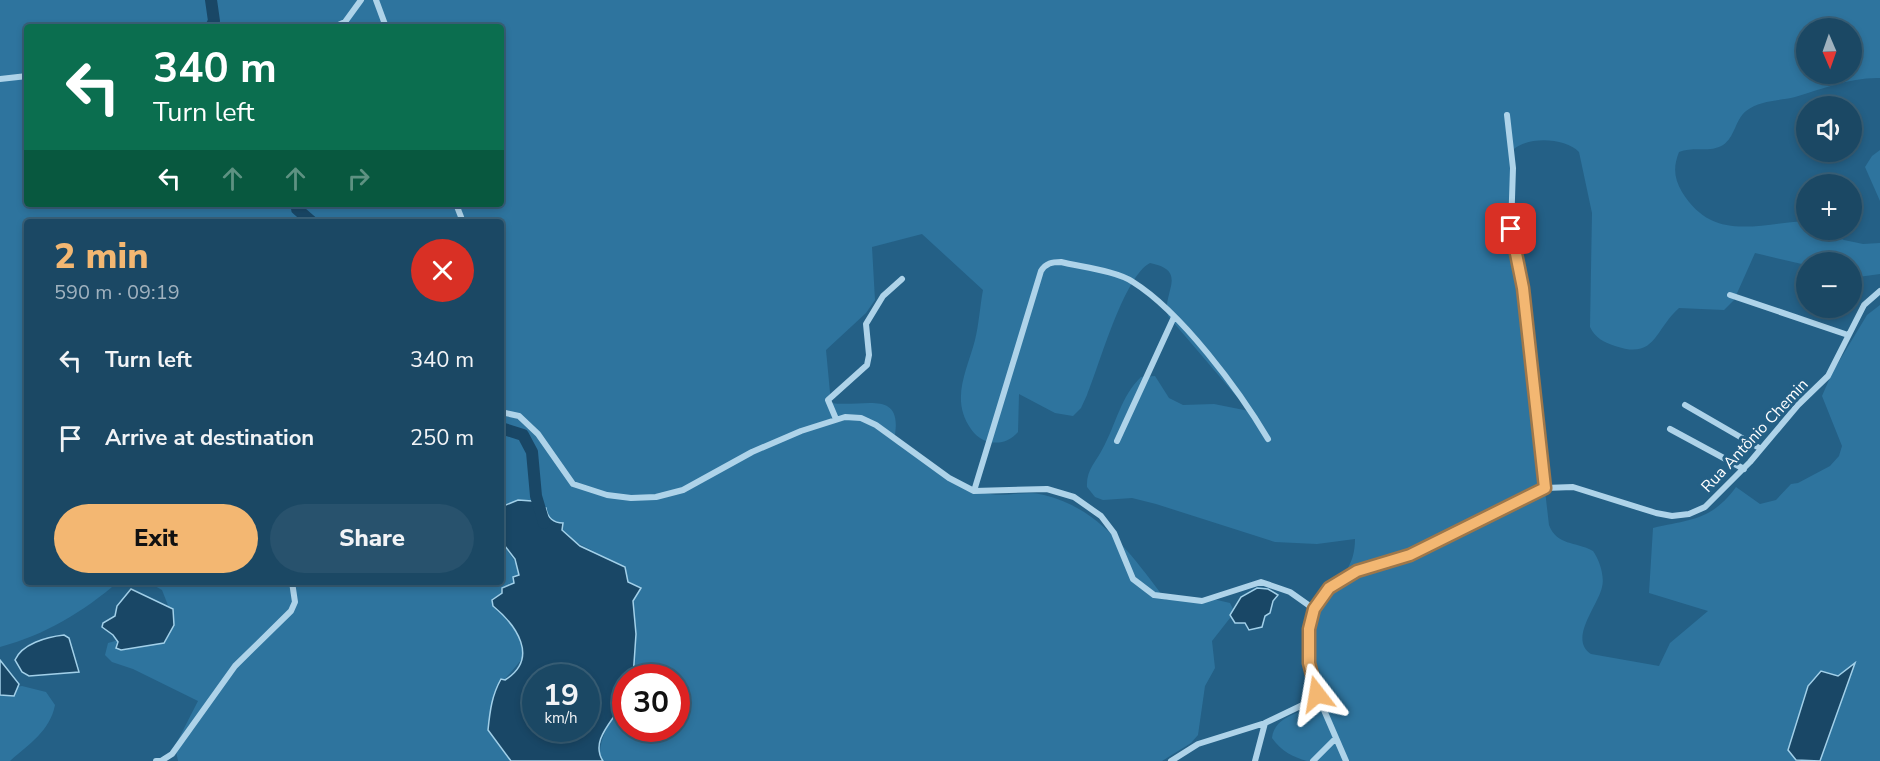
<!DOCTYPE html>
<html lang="en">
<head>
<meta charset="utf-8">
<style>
  body { margin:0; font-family:"Nunito Sans",sans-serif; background:#28526d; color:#f1f3f6; height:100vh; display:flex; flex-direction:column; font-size:22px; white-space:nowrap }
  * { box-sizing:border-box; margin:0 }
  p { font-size:20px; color:#a0b2bf }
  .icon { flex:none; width:33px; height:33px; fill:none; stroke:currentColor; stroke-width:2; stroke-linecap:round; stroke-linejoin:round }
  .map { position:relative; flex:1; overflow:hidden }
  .sheet { position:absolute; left:24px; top:219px; width:480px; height:366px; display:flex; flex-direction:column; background:#1b4864; border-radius:6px; box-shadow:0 3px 9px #0003,0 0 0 2px #396078 }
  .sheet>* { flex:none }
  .top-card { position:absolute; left:24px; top:24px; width:480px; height:183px; border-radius:6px; box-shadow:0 3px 9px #0003,0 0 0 2px #396078; background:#0b6e4f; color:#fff; overflow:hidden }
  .needle { width:39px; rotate:178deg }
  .buttons { position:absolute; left:1796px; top:18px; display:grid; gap:12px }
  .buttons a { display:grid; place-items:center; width:66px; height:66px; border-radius:50%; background:#1b4864; box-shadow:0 3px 9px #0003,0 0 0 2px #396078; font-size:30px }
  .speed { position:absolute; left:522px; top:664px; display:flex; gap:12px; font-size:30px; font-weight:700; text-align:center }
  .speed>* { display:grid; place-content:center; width:78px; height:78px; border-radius:50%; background:#1b4864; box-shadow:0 3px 9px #0003,0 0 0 2px #396078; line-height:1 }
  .speed small { font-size:15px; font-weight:400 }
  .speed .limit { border:9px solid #d22; background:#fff; color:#111 }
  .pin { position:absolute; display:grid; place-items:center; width:51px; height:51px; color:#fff; margin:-26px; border-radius:12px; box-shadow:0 3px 9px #0006 }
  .me { position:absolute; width:66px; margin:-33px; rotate:346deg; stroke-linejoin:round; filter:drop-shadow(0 0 4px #0008) }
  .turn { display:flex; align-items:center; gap:21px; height:126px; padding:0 30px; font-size:27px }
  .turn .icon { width:78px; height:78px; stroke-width:2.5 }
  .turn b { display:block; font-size:42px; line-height:51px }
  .lanes { display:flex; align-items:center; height:57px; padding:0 30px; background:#0003; justify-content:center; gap:30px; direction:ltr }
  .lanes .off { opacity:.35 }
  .round { display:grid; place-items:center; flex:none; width:63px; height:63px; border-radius:32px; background:#28526d }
  .overview { display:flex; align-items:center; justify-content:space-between; height:102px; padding:0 30px }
  h1 { font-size:36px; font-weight:800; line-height:45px; color:#f3b772 }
  .primary-button { display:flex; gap:12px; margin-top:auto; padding:12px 30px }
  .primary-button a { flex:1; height:69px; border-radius:36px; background:#f3b772; color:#111; font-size:24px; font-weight:800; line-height:69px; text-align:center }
  .primary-button a+a { background:#28526d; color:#f1f3f6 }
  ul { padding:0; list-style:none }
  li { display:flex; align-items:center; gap:18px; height:78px; padding:0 30px }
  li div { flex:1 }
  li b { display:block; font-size:22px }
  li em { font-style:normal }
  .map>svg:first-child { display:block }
  .green { fill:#2e749e; fill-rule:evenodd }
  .water { fill:#194766; stroke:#a2d0e9; stroke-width:1.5; fill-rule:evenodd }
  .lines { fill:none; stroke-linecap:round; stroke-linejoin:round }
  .river { stroke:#194766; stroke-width:12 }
  .minor { stroke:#aed3e9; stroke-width:6 }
  .route-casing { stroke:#9e774a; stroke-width:15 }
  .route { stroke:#f3b772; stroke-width:10 }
  .labels { text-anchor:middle; stroke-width:6; stroke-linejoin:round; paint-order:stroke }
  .street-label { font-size:16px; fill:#fff; stroke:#246086 }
</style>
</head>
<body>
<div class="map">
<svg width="1880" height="761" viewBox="0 0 1880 761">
  <rect width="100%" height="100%" fill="#246086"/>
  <path class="green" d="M0,0H1880V78C1851,77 1822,89 1795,97C1779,101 1760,100 1746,111C1735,120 1735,137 1723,145C1711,153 1693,146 1679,152C1673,167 1674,178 1682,192C1713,242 1756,224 1804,221L1806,230H1825L1844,240L1863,244L1880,243V274L1851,278V262L1806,265L1755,253L1734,300L1724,310L1679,308C1654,330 1656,360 1615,346C1604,342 1595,338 1590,327L1592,213L1579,152C1566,138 1529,136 1514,149L1511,169L1514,224L1549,525C1557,546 1575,541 1593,551C1599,559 1605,576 1602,587C1598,606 1568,639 1591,654L1659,666L1670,643L1708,611L1649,593L1653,528C1691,519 1711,521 1736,487L1760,504L1776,500L1791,484L1798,483L1830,466L1839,456L1842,446L1822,396L1832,373L1867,315L1880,305V761H1307C1293,757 1281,751 1272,738C1275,714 1304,713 1322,702L1326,693C1321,668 1305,647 1308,621C1311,587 1355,588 1355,539L1317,544L1275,542L1156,504L1132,498L1103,500L1095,497L1087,487C1086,470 1096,462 1103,448C1116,424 1121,396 1141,377L1155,376L1169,398L1183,405L1214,404L1249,411L1168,316C1161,293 1190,271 1150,263C1124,276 1099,366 1087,395L1081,408L1073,416L1055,413L1019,394L1018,432C1010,441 1001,444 989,442C981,440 975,435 971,429C950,399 967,371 975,340C979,324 980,306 983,290L922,234L872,247L875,300L866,313L826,350L831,403C864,408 905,387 894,440C922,460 951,483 985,493C1003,498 1025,490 1044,495C1100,508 1133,557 1166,600L1213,599L1230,603L1233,609L1230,618L1212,641L1215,668L1205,686L1198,735L1191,743L1162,761H600C598,734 614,719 625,695L626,729H676V678H633L634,608L624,567L570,539L536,505L501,511V222H27V582H118C83,612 45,635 0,647ZM27,27H501V204H27ZM1806,28H1851V74H1806Z
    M1880,150V201L1865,167L1872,156Z
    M501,541L519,568V576L507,620L519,634L524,645L522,659L499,686L488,730L511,761H178L175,746L198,701L133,669L112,662L105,655L108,643L126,638L171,613L162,590L148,582H501Z
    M22,686L46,692L55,705C50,731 29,744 10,761H0V689Z"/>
  <path class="water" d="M518,500L532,501L540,509L546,508C547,518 554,523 563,523L562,530L580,546L625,567L628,582L641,588L633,601L636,634L633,678H626C626,684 626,691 625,697C619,717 588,738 603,761H511L488,730C490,710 492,695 501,679L505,680C540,658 516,625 493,606L492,600L502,593V588L514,583L513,577L519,575L515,559L501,541V507ZM536,678H586V729H536Z
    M1257,588L1268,589L1278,595L1273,601L1270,613L1265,616L1262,627L1249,630L1245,623H1235L1230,615L1241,597Z
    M131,589L173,609L174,625L164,643L121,650L116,648L118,642L113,635L102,627L103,623L115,616L117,606Z
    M64,635L69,638L79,672L29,676L22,672L15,660C22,644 46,637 64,635Z
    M0,660L19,684L14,696L0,695Z
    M1855,663L1820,761L1796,760L1788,750L1808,686L1821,671L1838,676Z"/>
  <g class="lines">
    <path class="river" d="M211,0L214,21L211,27
      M297,204V209L312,222
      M501,428L523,435L532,452L536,496L544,523"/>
    <path class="minor" d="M376,0L386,27
      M334,27L345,22L361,0
      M0,79L27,76
      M1507,115L1513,168L1511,229L1523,288L1545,488
      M456,204L463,222
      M1730,295L1848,335
      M1685,405L1761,449
      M501,412L519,416L538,434L573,484L607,495L631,498L656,497L683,490L752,452L801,431L845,417L861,418L876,425L949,478L974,491L1047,489L1074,497L1101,516L1114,533L1133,579L1154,595L1202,601L1261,582L1290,592L1314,609
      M836,419L828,400L867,365L869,355L866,324L883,296L902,279
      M1670,429L1744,469
      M1117,441L1174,317
      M974,491L1041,271C1046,263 1052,262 1061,262C1081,267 1117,271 1133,282C1181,312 1239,390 1268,439
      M1317,694L1346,761
      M156,761H161L172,754L235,666L291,611L295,602L292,582
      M1171,761L1198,744L1265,723L1313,700L1317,688L1309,663V629L1314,609L1329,588L1341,578L1410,555L1545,488L1573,487L1656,513L1672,516L1689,514L1705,507L1750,462L1798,405L1828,376L1864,305L1880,291
      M1255,761L1265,723
      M1313,761L1336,738"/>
  </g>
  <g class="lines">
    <defs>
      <path id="route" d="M1317,694L1309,663V629L1314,609L1329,588L1357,571L1410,555L1545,488L1523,288L1511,229"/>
    </defs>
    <use href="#route" class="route-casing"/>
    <use href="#route" class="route"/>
  </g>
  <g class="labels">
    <g class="street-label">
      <text transform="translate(1754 435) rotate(-47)" y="6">Rua Antônio Chemin</text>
    </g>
  </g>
</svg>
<div class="buttons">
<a><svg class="needle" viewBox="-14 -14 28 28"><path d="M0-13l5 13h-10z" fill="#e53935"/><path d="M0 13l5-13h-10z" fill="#a0b2bf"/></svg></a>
<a><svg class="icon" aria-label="sound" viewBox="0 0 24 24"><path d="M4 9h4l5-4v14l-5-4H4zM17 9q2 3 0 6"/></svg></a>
<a>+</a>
<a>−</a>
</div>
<div class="speed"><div>19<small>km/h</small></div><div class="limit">30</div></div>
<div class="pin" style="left:1511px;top:229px;background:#d93025"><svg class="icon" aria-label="arrive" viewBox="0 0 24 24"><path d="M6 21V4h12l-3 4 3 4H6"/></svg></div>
<svg class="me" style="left:1317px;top:694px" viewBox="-20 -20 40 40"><path d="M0-17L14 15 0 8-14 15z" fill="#f3b772" stroke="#fff" stroke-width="4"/></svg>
<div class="top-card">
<div class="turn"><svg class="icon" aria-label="left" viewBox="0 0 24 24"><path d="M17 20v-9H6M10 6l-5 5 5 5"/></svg><div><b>340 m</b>Turn left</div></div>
<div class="lanes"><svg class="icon" aria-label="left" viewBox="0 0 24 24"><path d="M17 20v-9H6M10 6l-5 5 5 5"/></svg><svg class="icon off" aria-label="ahead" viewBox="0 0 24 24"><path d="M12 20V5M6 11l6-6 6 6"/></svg><svg class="icon off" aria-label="ahead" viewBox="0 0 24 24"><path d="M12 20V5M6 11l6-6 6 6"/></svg><svg class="icon off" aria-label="right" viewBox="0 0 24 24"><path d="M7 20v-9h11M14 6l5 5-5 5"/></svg></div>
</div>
<section class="sheet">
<div class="overview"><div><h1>2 min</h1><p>590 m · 09:19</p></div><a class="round" style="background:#d93025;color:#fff"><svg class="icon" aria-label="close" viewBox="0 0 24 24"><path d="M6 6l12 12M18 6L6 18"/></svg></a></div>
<ul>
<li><svg class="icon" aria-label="left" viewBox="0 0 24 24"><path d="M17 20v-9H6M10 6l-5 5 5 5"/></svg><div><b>Turn left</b></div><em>340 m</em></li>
<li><svg class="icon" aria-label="arrive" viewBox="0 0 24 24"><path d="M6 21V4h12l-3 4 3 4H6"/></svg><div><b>Arrive at destination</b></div><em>250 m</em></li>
</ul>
<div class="primary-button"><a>Exit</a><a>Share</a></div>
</section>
</div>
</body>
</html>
